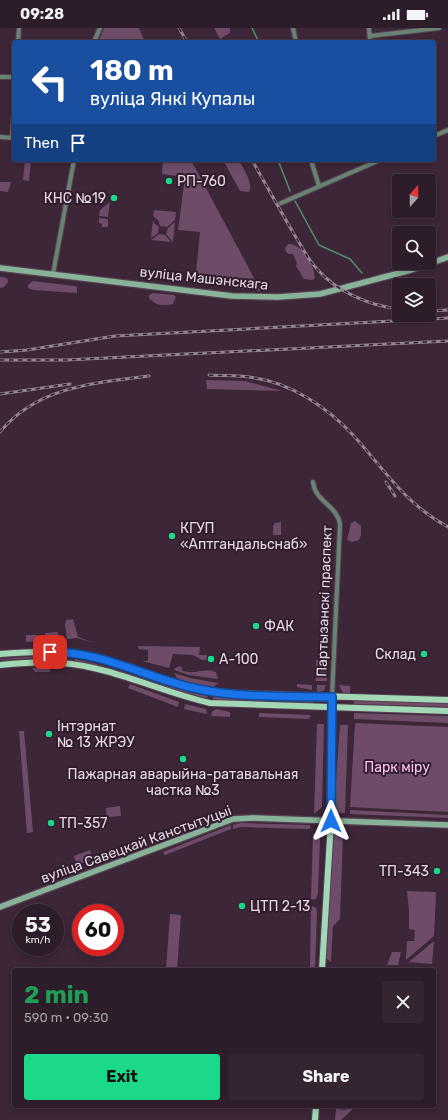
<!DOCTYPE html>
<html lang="en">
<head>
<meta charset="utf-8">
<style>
  body { margin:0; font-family:Rubik,sans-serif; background:#352532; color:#f1f3f6; height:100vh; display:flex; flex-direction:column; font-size:15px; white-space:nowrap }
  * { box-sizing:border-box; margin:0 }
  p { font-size:13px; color:#a7a1a8 }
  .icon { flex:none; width:22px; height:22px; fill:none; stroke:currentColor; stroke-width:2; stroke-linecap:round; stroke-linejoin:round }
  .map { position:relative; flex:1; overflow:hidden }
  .details { position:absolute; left:12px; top:940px; width:424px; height:140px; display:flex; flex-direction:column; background:#2d1c2a; border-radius:4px; box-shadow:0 2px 6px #0003,0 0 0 1px #483a47 }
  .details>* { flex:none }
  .guide { position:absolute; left:12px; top:12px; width:424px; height:122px; border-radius:4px; box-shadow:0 2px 6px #0003,0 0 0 1px #483a47; background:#1a4fa0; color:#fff; overflow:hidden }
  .needle { width:26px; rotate:20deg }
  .controls { position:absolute; left:392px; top:146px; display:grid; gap:8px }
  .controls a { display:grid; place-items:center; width:44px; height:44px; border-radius:4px; background:#2d1c2a; box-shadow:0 2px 6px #0003,0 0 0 1px #483a47; font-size:20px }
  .speed { position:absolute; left:12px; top:876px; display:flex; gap:8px; font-size:20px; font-weight:700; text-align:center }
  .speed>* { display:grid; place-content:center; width:52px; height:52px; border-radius:50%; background:#2d1c2a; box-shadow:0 2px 6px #0003,0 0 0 1px #483a47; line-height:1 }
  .speed small { font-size:10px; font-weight:400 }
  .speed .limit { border:6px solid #d22; background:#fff; color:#111 }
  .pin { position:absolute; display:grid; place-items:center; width:34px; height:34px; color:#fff; margin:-17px; border-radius:8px; box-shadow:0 2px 6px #0006 }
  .me { position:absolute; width:44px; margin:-22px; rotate:0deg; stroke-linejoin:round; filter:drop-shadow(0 0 3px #0008) }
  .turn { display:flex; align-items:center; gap:14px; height:84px; padding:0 12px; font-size:18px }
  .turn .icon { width:52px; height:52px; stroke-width:2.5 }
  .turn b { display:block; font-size:28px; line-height:34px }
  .then { display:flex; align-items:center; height:38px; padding:0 12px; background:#0003; gap:8px; font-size:15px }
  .round { display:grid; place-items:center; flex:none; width:42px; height:42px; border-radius:4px; background:#352532 }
  .summary { display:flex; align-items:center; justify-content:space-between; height:68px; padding:0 12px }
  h1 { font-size:24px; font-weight:700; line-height:30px; color:#1e9e55 }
  .primary-button { display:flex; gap:8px; margin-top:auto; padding:8px 12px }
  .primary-button a { flex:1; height:46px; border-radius:4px; background:#1bd988; color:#111; font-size:16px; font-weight:700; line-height:46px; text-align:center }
  .primary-button a+a { background:#352532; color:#f1f3f6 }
  .status { display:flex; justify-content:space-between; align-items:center; height:28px; padding:0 20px; background:#2d1c2a; direction:ltr }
  .status svg { height:11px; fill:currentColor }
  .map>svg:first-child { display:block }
  .green { fill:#6e4c68 }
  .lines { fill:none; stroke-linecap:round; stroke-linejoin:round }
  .stream { stroke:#518f6c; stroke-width:1.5 }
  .street-casing { stroke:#574253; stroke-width:6 }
  .secondary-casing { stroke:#574253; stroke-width:8 }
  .primary-casing { stroke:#574253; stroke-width:8 }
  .street { stroke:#698373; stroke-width:4 }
  .secondary { stroke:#89b399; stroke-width:5.5 }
  .primary { stroke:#a2d8b6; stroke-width:6 }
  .rail-casing { stroke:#978493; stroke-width:3 }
  .rail { stroke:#311d2e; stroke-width:1.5; stroke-dasharray:4.5; stroke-linecap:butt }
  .route-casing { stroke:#114b97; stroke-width:10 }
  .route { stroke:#1a73e8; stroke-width:7 }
  .poi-dot { fill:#1bd988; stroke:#311d2e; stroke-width:1.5 }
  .labels { text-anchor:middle; stroke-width:4; stroke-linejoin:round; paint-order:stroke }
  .poi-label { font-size:14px; fill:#e6d7e3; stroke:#311d2e; text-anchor:start }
  .street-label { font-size:14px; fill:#e6d7e3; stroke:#311d2e }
  .park-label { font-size:14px; fill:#fcc1f2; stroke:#311d2e }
</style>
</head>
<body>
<div class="status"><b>09:28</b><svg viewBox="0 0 49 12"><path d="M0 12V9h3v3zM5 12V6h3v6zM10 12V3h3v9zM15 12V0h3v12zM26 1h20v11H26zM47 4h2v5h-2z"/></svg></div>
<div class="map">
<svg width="448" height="1092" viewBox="0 0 448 1092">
  <rect width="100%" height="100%" fill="#3c2638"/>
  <path class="green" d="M104,0H139L145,14H98Z
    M214,0H230V5L220,11Z
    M25,132H31L29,153L23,152Z
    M163,132H191L261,263L195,255L200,204L178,202L185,149L162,146Z
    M223,132H239C243,141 254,155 249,164L240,163Z
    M0,154H11L8,164L0,163Z
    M110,174L108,189L99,188L100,182Z
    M154,182L176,184L175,192L167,199L160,198L158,192L153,188Z
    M99,190L108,191V199H102V196L99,195Z
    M153,192L154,195L159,199L158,205L151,210Z
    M175,194L173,214L166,206L168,200Z
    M159,206L165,207L171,214L151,212Z
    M288,216C302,215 314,237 315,250L312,252L304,251L296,238L297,235L293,226H289L286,224L285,220Z
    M0,249L7,250L8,254L4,259L0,260Z
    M33,253L74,258L77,259V265L33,262L28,260V257Z
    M153,265L174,267L176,269L173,276C163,278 156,278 149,270V267Z
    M206,352L245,353L282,363L207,361Z
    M355,493L361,498V507L359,512L352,514L347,512L351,495Z
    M281,494V507H273V498L275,495Z
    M73,591L78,609L94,615L77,610L67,611L65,597L66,592Z
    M58,604L57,612H46L45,605Z
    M26,607H37V613L26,614Z
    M138,618L200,619L199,627H207V632H202L193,627L173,626L169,640L142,633H148V622L139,621Z
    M54,627V629L0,632V631Z
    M75,631C120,640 163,660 208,668L207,670C162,663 120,639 75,633Z
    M316,632L326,634L327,653H316Z
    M181,638L182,642C194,648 203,639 216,644L218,651L189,647L174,642L175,640Z
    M32,640H50V644H35Z
    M174,645L190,650L218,655L214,659L193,656L177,650Z
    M130,656L179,674L178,679L128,660Z
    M297,656L312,657V662L297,659Z
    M317,657H326L324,663L317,664Z
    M339,657L350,658V666L343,665Z
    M214,668L313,673V675L227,673L213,671Z
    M354,672L448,675V679L354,676Z
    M185,676L206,681L207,686L184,681Z
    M216,681L230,684V689L211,688L212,684Z
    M259,685L311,687L309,691L259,689Z
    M354,685L448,688V695L354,691Z
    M355,695L448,699V784L350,779Z
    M317,696H324L322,779L314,786Z
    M340,697H348L345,785C339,786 336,784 334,779Z
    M19,703H24L33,804L27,805Z
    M120,778L121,788L107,789L106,780Z
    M350,782L448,787V790L350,786Z
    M241,795L310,797V801L241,799L233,801V797Z
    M231,797V801L165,827L163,824Z
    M313,805L318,806L320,811L318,864L317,869L314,872L311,871Z
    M343,806L340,891L333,898L331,934L326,930L332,807Z
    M90,822L93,832L77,837L74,828Z
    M407,863L436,864L434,908L406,932L407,913H414L415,902L409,901V882Z
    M311,878L315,879L317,882L315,942H310Z
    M170,886L181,887L177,942H166Z
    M434,913L432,936L409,934Z
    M392,924H401L398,937H387Z
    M347,1078H355V1079L341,1092H335L336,1081L346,1082Z"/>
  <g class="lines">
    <path class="stream" d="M252,0L259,14
      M278,132L290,163
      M295,173L319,217L350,231L362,245"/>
    <defs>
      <path id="street" d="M293,0L296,14
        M369,0L370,14
        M370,8L439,0
        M18,14L19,0
        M94,14L100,0
        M0,49H14
        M434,108L448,102
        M0,109L14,110
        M12,110L14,82
        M311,132L319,158
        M281,175L380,132
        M53,246L74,132
        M313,454C315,474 337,477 340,496L332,669"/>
      <path id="secondary" d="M0,240L232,268L278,269L320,266L411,242L448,229
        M0,879L233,791L253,790L448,797"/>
      <path id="primary" d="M0,626C31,624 64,621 94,629C137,639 176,659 221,665L448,672
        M0,637C20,635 41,633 62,635C112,639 161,664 210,675L448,683
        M322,942L331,793L332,669
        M315,1092L316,1078"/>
    </defs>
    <use href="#street" class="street-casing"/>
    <use href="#secondary" class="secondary-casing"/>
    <use href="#primary" class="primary-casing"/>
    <use href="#street" class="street"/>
    <use href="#secondary" class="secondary"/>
    <use href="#primary" class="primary"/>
    <defs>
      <path id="rail" d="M179,0L187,14
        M252,132C266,157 280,182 294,206C302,219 308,232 318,242C337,264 371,278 399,281
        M429,283L448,282
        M0,324L27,322L115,308L448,290
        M0,332H66L448,313
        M209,347C224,348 240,347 255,350C291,355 328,380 353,407C385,442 404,475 448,499
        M0,366L70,356
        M0,404C38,358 95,355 149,348
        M386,454L395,468"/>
    </defs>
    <use href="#rail" class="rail-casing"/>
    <use href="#rail" class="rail"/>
  </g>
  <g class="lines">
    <defs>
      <path id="route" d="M50,624C102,623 148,651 198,661C240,670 289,668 332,669L331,793"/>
    </defs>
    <use href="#route" class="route-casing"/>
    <use href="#route" class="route"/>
  </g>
  <g class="poi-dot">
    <circle cx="169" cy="153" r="4"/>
    <circle cx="114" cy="170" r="4"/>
    <circle cx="172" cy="508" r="4"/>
    <circle cx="256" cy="598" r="4"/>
    <circle cx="424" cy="626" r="4"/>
    <circle cx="211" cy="631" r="4"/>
    <circle cx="49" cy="706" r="4"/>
    <circle cx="183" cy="731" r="4"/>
    <circle cx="51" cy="795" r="4"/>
    <circle cx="437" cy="843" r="4"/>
    <circle cx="242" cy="878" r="4"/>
  </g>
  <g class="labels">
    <g class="poi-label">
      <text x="177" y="158">РП-760</text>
      <text x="106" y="175" text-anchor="end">КНС №19</text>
      <text x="180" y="505">КГУП<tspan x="180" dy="16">«Аптгандальснаб»</tspan></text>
      <text x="264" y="603">ФАК</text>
      <text x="416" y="631" text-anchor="end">Склад</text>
      <text x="219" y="636">А-100</text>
      <text x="57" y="703">Інтэрнат<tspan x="57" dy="16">№ 13 ЖРЭУ</tspan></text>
      <text x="183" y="751" text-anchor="middle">Пажарная аварыйна-ратавальная<tspan x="183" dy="16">частка №3</tspan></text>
      <text x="59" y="800">ТП-357</text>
      <text x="429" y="848" text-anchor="end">ТП-343</text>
      <text x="250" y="883">ЦТП 2-13</text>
    </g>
    <g class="street-label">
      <text transform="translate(204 250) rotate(6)" y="5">вуліца Машэнскага</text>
      <text transform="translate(324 573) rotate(-88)" y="5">Партызанскі праспект</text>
      <text transform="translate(136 816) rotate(-20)" y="5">вуліца Савецкай Канстытуцыі</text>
    </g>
    <g class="park-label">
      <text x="397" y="744">Парк міру</text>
    </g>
  </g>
</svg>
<div class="controls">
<a><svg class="needle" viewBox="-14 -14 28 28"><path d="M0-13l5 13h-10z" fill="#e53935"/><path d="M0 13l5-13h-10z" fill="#a7a1a8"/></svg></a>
<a><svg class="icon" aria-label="search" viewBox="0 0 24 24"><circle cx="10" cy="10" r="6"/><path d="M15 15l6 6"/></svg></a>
<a><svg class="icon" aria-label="layers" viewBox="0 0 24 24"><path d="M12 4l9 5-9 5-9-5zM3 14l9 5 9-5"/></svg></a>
</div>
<div class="speed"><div>53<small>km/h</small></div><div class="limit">60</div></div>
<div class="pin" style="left:50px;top:624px;background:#d93025"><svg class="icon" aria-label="arrive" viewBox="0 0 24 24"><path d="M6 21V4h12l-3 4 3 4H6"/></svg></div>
<svg class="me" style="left:331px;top:793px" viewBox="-20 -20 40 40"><path d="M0-17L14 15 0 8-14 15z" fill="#1a73e8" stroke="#fff" stroke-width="4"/></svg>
<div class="guide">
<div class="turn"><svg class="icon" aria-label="left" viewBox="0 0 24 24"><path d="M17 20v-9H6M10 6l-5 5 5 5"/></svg><div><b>180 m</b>вуліца Янкі Купалы</div></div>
<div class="then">Then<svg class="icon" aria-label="arrive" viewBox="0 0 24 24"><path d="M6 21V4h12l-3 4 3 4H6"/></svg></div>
</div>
<section class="details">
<div class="summary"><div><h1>2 min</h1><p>590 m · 09:30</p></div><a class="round"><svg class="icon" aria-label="close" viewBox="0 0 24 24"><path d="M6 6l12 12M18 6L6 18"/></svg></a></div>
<div class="primary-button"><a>Exit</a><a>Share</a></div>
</section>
</div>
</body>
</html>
